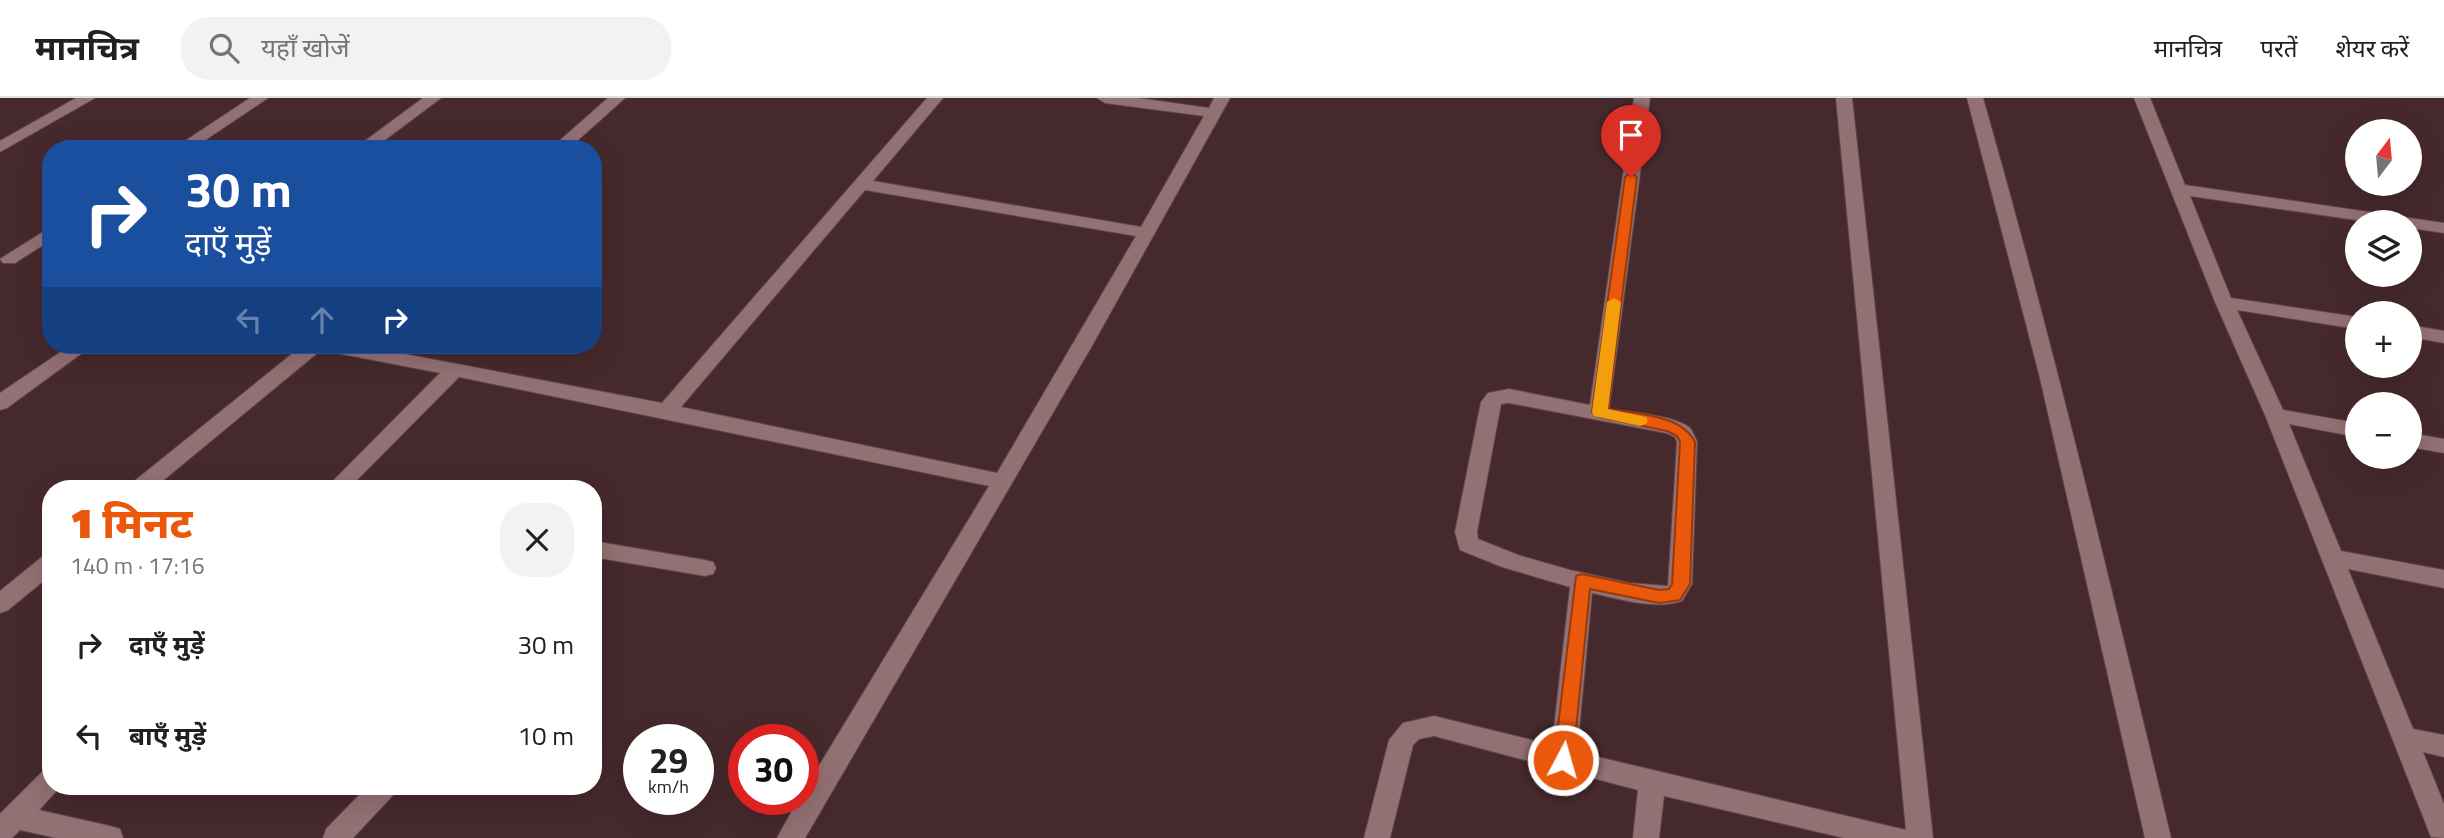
<!DOCTYPE html>
<html lang="hi">
<head>
<meta charset="utf-8">
<style>
  body { margin:0; font-family:"Titillium Web","Noto Sans Devanagari",sans-serif; background:#f2f2f2; color:#202124; height:100vh; display:flex; flex-direction:column; font-size:26px; white-space:nowrap }
  * { box-sizing:border-box; margin:0 }
  p { font-size:23px; color:#757577 }
  .icon { flex:none; width:38px; height:38px; fill:none; stroke:currentColor; stroke-width:2; stroke-linecap:round; stroke-linejoin:round }
  .map { position:relative; flex:1; overflow:hidden }
  .details { position:absolute; left:42px; top:382px; width:560px; height:315px; display:flex; flex-direction:column; background:#fff; border-radius:28px; box-shadow:0 7px 28px #0002 }
  .details>* { flex:none }
  .banner { position:absolute; left:42px; top:42px; width:560px; height:214px; border-radius:28px; box-shadow:0 7px 28px #0002; background:#1a4fa0; color:#fff; overflow:hidden }
  .needle { width:46px; rotate:16deg }
  .buttons { position:absolute; left:2345px; top:21px; display:grid; gap:14px }
  .buttons a { display:grid; place-items:center; width:77px; height:77px; border-radius:50%; background:#fff; box-shadow:0 7px 28px #0002; font-size:35px }
  .speed { position:absolute; left:623px; top:626px; display:flex; gap:14px; font-size:35px; font-weight:700; text-align:center }
  .speed>* { display:grid; place-content:center; width:91px; height:91px; border-radius:50%; background:#fff; box-shadow:0 7px 28px #0002; line-height:1 }
  .speed small { font-size:18px; font-weight:400 }
  .speed .limit { border:10px solid #d22; background:#fff; color:#111 }
  .pin { position:absolute; display:grid; place-items:center; width:60px; height:60px; color:#fff; margin:-72px -30px; border-radius:50% 50% 50% 0; rotate:-45deg; box-shadow:0 0 7px #0007 }
  .pin .icon { rotate:45deg }
  .me { position:absolute; width:77px; margin:-38px; rotate:6deg; stroke-linejoin:round; filter:drop-shadow(0 0 5px #0008) }
  .turn { display:flex; align-items:center; gap:24px; height:147px; padding:0 28px; font-size:32px }
  .turn .icon { width:91px; height:91px; stroke-width:2.5 }
  .turn b { display:block; font-size:49px; line-height:60px }
  .lanes { display:flex; align-items:center; height:66px; padding:0 28px; background:#0003; justify-content:center; gap:35px; direction:ltr }
  .lanes .off { opacity:.35 }
  .round { display:grid; place-items:center; flex:none; width:74px; height:74px; border-radius:28px; background:#f2f2f2 }
  .overview { display:flex; align-items:center; justify-content:space-between; height:119px; padding:0 28px }
  h1 { font-size:42px; font-weight:800; line-height:52px; color:#ea580c }
  ul { padding:0; list-style:none }
  li { display:flex; align-items:center; gap:21px; height:91px; padding:0 28px }
  li div { flex:1 }
  li b { display:block; font-size:26px }
  li em { font-style:normal }
  header { display:flex; align-items:center; gap:42px; box-sizing:border-box; height:98px; padding:0 35px; background:#fff; border-bottom:2px solid #e0e0e0 }
  header strong { font-size:33px }
  nav { display:flex; gap:38px; margin-inline-start:auto; font-size:24px }
  .search { width:490px; height:63px; background:#f2f2f2; display:flex; align-items:center; gap:18px; box-sizing:border-box; padding:0 24px; border-radius:28px; color:#757577; font-size:26px }
  .map>svg:first-child { display:block }
  .lines { fill:none; stroke-linecap:round; stroke-linejoin:round }
  .lane-casing { stroke:#5e4547; stroke-width:2 }
  .street-casing { stroke:#5e4547; stroke-width:2 }
  .lane { fill:#937073; fill-rule:evenodd }
  .street { fill:#937073; fill-rule:evenodd }
  .route { fill:#ea580c; stroke:#983908; stroke-width:2 }
  .slow { fill:#f59e0b }
</style>
</head>
<body>
<header>
<strong>मानचित्र</strong>
<div class="search"><svg class="icon" aria-label="search" viewBox="0 0 24 24"><circle cx="10" cy="10" r="6"/><path d="M15 15l6 6"/></svg>यहाँ खोजें</div>
<nav><a>मानचित्र</a><a>परतें</a><a>शेयर करें</a></nav>
</header>
<div class="map">
<svg width="2444" height="740" viewBox="0 0 2444 740">
  <rect width="100%" height="100%" fill="#46292c"/>
  <g class="lines">
    <defs>
      <path id="lane" d="M76,0H95L0,54V43Z"/>
      <path id="street" d="M250,0H268L192,51H173Z
        M423,0H441L373,51H354Z
        M608,0H625L568,51H550Z
        M927,0H943L873,83L1141,129L1204,18L1105,5L1097,0H1138L1209,10L1214,0H1230L1093,246L805,740H777L798,702H803V694L989,388L459,279L349,390H326L440,275L321,252L154,390H129L132,385L303,247H357L662,305ZM865,92L1136,138L997,375L681,309Z
        M1634,0H1650L1609,311C1630,314 1672,317 1689,329C1693,333 1695,339 1697,344L1692,486L1682,503C1655,512 1619,501 1592,495L1577,654L1906,732L1836,0H1852L1933,740H1844L1664,698L1659,740H1633L1638,692L1434,638L1419,641L1413,647L1390,740H1364L1389,642L1403,625L1434,618L1552,647L1570,489L1502,469L1460,452L1455,434L1481,304L1488,295L1509,291L1590,307ZM1509,305L1666,335L1675,339L1677,344L1668,488L1630,485L1570,472L1518,457L1478,441L1477,434L1501,306Z
        M1967,0H1983C2053,245 2112,492 2171,740H2145L2039,276Z
        M2134,0H2150L2185,87L2444,125V135L2410,130V124H2370L2190,98L2231,200L2357,219V231L2237,212L2283,312L2357,325V339L2289,326L2341,453L2444,472V490L2348,471L2413,631L2444,637V659L2423,654L2444,706V740L2431,739L2265,317L2215,204Z
        M51,129V142L15,165H3L0,161Z
        M2410,227L2444,233V245L2410,239Z
        M71,247H93L7,310L0,312V295Z
        M2410,335L2444,341V355L2410,349Z
        M593,443L705,462L713,464L716,470L713,476L705,478L593,459Z
        M51,456V477L8,512L0,515V493L43,458Z
        M51,671V688H61L39,712L110,728L120,731L123,740H56L20,732L12,740H0V716L42,674Z
        M368,688H398L394,696L353,740H323L326,731Z"/>
    </defs>
    <use href="#lane" class="lane-casing"/>
    <use href="#street" class="street-casing"/>
    <use href="#lane" class="lane"/>
    <use href="#street" class="street"/>
  </g>
  <path class="route" d="M1631,75L1637,79L1608,311C1636,316 1681,316 1695,344L1690,486L1680,502L1659,505L1590,491L1573,662L1570,668L1563,670L1556,668L1554,662L1576,478L1582,476L1659,492L1669,491L1672,486L1680,344L1677,338L1667,333L1600,319L1592,314L1625,79Z"/>
  <path class="slow" d="M1614,200L1621,204L1608,311L1646,319L1648,322L1646,326L1640,328L1594,318L1592,314L1607,204Z"/>
</svg>
<div class="buttons">
<a><svg class="needle" viewBox="-14 -14 28 28"><path d="M0-13l5 13h-10z" fill="#e53935"/><path d="M0 13l5-13h-10z" fill="#757577"/></svg></a>
<a><svg class="icon" aria-label="layers" viewBox="0 0 24 24"><path d="M12 4l9 5-9 5-9-5zM3 14l9 5 9-5"/></svg></a>
<a>+</a>
<a>−</a>
</div>
<div class="speed"><div>29<small>km/h</small></div><div class="limit">30</div></div>
<div class="pin" style="left:1631px;top:79px;background:#d93025"><svg class="icon" aria-label="arrive" viewBox="0 0 24 24"><path d="M6 21V4h12l-3 4 3 4H6"/></svg></div>
<svg class="me" style="left:1563px;top:662px" viewBox="-20 -20 40 40"><circle r="17" fill="#ea580c" stroke="#fff" stroke-width="3"/><path d="M0-11L8 9 0 5-8 9z" fill="#fff"/></svg>
<div class="banner">
<div class="turn"><svg class="icon" aria-label="right" viewBox="0 0 24 24"><path d="M7 20v-9h11M14 6l5 5-5 5"/></svg><div><b>30 m</b>दाएँ मुड़ें</div></div>
<div class="lanes"><svg class="icon off" aria-label="left" viewBox="0 0 24 24"><path d="M17 20v-9H6M10 6l-5 5 5 5"/></svg><svg class="icon off" aria-label="ahead" viewBox="0 0 24 24"><path d="M12 20V5M6 11l6-6 6 6"/></svg><svg class="icon" aria-label="right" viewBox="0 0 24 24"><path d="M7 20v-9h11M14 6l5 5-5 5"/></svg></div>
</div>
<section class="details">
<div class="overview"><div><h1>1 मिनट</h1><p>140 m · 17:16</p></div><a class="round"><svg class="icon" aria-label="close" viewBox="0 0 24 24"><path d="M6 6l12 12M18 6L6 18"/></svg></a></div>
<ul>
<li><svg class="icon" aria-label="right" viewBox="0 0 24 24"><path d="M7 20v-9h11M14 6l5 5-5 5"/></svg><div><b>दाएँ मुड़ें</b></div><em>30 m</em></li>
<li><svg class="icon" aria-label="left" viewBox="0 0 24 24"><path d="M17 20v-9H6M10 6l-5 5 5 5"/></svg><div><b>बाएँ मुड़ें</b></div><em>10 m</em></li>
</ul>
</section>
</div>
</body>
</html>
